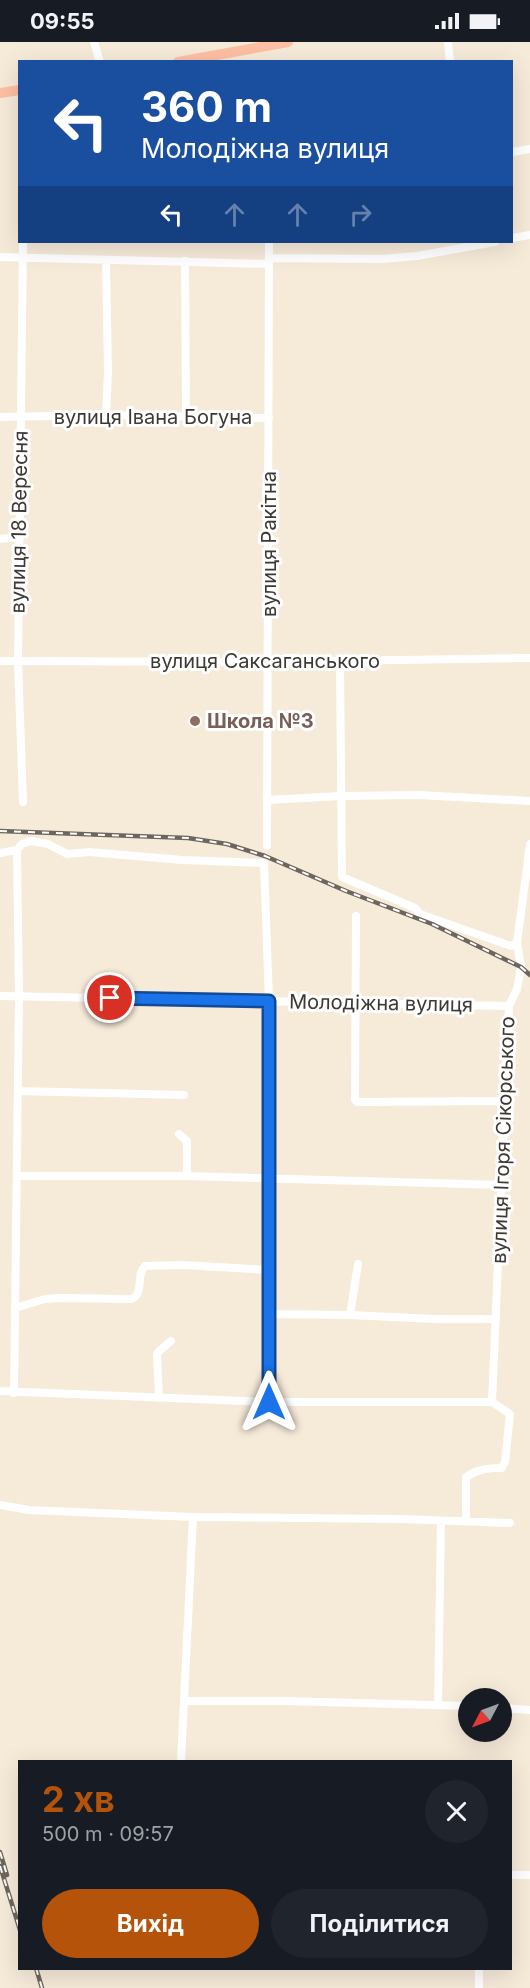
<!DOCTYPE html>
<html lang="uk">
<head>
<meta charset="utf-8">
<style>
  body { margin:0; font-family:Inter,sans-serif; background:#20242c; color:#f1f3f6; height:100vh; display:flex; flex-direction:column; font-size:22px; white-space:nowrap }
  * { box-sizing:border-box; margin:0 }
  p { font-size:20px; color:#9ea1a6 }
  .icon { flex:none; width:33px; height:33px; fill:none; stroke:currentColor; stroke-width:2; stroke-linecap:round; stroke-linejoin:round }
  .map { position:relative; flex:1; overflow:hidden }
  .drawer { position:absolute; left:18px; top:1718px; width:494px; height:210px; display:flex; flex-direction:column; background:#171b24; border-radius:0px; box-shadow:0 6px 24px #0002 }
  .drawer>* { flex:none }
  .top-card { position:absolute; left:18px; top:18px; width:495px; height:183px; border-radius:0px; box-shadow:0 6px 24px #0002; background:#1a4fa0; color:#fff; overflow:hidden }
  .needle { width:39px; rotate:229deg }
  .controls { position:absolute; left:458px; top:1646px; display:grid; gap:12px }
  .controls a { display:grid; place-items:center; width:54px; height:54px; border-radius:50%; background:#171b24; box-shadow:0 6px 24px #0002; font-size:30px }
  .pin { position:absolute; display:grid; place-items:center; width:51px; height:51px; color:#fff; margin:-26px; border:3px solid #fff; border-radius:50%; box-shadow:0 2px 6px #0007 }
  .me { position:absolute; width:66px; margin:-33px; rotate:0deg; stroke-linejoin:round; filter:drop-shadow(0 0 4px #0008) }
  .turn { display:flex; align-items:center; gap:21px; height:126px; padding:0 24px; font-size:27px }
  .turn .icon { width:78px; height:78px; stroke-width:2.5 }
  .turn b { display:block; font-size:42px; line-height:51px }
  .lanes { display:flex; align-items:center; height:57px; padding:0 24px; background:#0003; justify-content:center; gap:30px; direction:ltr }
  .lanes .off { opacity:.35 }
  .round { display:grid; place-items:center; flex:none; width:63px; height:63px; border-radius:32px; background:#20242c }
  .headline { display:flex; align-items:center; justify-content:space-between; height:102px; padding:0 24px }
  h1 { font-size:36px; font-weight:700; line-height:45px; color:#b45309 }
  .primary-button { display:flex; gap:12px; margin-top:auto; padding:12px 24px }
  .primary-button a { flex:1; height:69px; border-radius:36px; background:#b45309; color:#fff; font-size:24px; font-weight:700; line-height:69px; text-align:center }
  .primary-button a+a { background:#20242c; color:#f1f3f6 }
  .status { display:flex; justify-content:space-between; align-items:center; height:42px; padding:0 30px; background:#171b24; direction:ltr }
  .status svg { height:16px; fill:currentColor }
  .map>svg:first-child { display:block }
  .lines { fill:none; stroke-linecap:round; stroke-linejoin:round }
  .minor { stroke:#fff; stroke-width:8 }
  .major { stroke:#febfa4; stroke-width:10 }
  .rail-casing { stroke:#6d665d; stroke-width:4.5 }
  .rail { stroke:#fff; stroke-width:2; stroke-dasharray:7; stroke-linecap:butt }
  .route-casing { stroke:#114b97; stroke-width:15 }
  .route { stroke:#1a73e8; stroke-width:10 }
  .education-dot { fill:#8d6e63; stroke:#fff; stroke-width:2 }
  .labels { text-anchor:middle; stroke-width:6; stroke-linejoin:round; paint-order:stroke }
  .street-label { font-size:20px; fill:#3d3832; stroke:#fff }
  .education-label { font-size:20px; font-weight:bold; fill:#785e54; stroke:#fff; text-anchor:start }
</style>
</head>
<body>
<div class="status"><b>09:55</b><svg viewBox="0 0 49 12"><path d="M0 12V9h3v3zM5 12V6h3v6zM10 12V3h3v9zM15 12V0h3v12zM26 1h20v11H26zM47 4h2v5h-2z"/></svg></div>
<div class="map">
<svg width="530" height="1946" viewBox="0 0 530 1946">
  <rect width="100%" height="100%" fill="#f6ead9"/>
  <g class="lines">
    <path class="minor" d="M94,0L100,20
      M448,0L450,20
      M512,110L530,107
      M512,196L530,193
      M23,200L18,619L23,760
      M0,215L269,222
      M269,216L382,217L417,214L495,200
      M106,218L108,331L106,373
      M185,219L186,375
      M0,375L106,373L269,376
      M0,497L20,495
      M0,619L268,620L530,616
      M340,620L342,835L415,866L420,872L511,904L517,901
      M267,758L341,754L419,753L530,759
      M267,804L269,200
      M0,811L17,808L22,802L31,799L48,802L67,812L89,810L182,818L264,821L269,959V1360
      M356,874L355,1058L357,1060L505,1059
      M0,954L509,964
      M18,1049L184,1053
      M179,1092L187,1099V1134
      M17,1134H187L502,1143
      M15,1266L45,1257L62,1256L132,1257C145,1250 135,1233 145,1224L183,1223L269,1228
      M269,1272L350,1273L435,1277H496
      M350,1273L358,1222
      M0,1349L269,1360H492L510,1372L505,1420L502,1426C488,1426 478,1427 466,1435V1479
      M14,1351L19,954L17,808
      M159,1356L157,1313L158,1310L171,1299
      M492,1360L509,964L517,947L521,925L517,901L530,802
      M0,1463L29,1468L193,1475L399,1477L510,1481
      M184,1659H285L468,1664
      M438,1663L441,1479
      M501,1666L530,1668
      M181,1719L193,1475
      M510,1833H530
      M479,1926V1946"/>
    <path class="major" d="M178,20L288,0
      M0,51L20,48"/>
    <defs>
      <path id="rail" d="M0,789L188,796L227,802L265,814L346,849L432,882L521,925L530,933
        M0,1810L7,1833
        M0,1824L20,1888
        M36,1926L42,1946"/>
    </defs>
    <use href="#rail" class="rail-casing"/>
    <use href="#rail" class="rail"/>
  </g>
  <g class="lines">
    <defs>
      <path id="route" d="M110,956L269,959V1360"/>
    </defs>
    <use href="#route" class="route-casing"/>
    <use href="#route" class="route"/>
  </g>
  <circle class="education-dot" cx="195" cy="679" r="6"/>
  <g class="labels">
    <g class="street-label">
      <text x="153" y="382">вулиця Івана Богуна</text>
      <text transform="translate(19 480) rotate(-89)" y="7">вулиця 18 Вересня</text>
      <text transform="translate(269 502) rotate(-90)" y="7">вулиця Ракітна</text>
      <text x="265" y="626">вулиця Саксаганського</text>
      <text transform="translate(381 961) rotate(1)" y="7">Молодіжна вулиця</text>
      <text transform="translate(503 1098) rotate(-88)" y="7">вулиця Ігоря Сікорського</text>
    </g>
    <g class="education-label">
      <text x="207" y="686">Школа №3</text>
    </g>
  </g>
</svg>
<div class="controls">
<a><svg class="needle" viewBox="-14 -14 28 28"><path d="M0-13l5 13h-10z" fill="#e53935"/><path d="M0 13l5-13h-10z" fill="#9ea1a6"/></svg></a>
</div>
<div class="pin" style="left:110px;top:956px;background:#d93025"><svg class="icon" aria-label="arrive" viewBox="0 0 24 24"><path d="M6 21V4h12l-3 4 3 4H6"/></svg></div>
<svg class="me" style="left:269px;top:1360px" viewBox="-20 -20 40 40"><path d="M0-17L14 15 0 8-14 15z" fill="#1a73e8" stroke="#fff" stroke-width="4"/></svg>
<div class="top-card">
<div class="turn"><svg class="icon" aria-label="left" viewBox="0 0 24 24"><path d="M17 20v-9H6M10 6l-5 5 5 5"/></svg><div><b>360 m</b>Молодіжна вулиця</div></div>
<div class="lanes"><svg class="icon" aria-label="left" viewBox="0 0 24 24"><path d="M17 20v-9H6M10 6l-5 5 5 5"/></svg><svg class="icon off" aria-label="ahead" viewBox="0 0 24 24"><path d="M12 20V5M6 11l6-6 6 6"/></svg><svg class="icon off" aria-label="ahead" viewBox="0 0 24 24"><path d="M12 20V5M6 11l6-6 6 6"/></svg><svg class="icon off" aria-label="right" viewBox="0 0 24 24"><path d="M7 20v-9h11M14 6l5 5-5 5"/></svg></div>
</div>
<section class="drawer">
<div class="headline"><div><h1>2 хв</h1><p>500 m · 09:57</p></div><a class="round"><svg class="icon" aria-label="close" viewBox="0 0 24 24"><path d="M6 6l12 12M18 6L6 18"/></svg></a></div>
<div class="primary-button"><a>Вихід</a><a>Поділитися</a></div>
</section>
</div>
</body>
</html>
